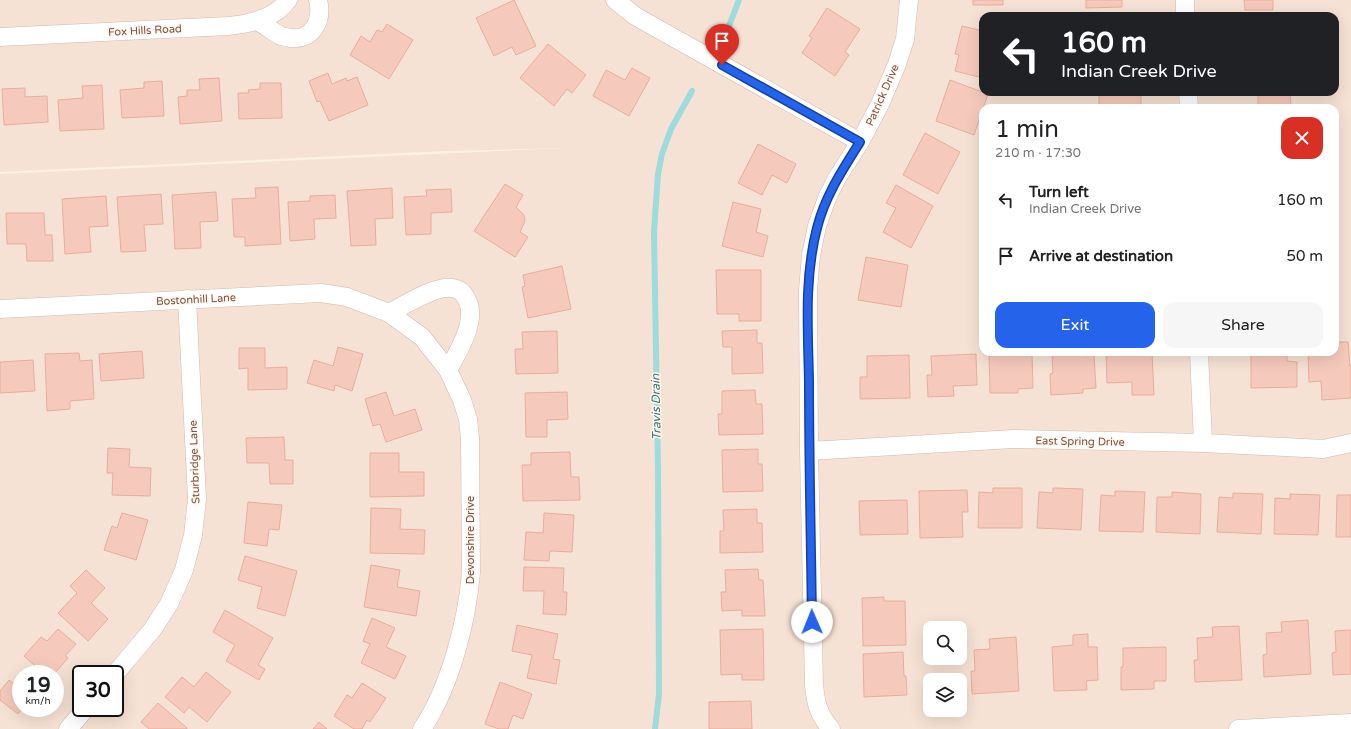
<!DOCTYPE html>
<html lang="en">
<head>
<meta charset="utf-8">
<style>
  body { margin:0; font-family:"Varela Round",sans-serif; background:#f6f6f6; color:#202124; height:100vh; display:flex; flex-direction:column; font-size:15px; white-space:nowrap }
  * { box-sizing:border-box; margin:0 }
  p { font-size:13px; color:#757577 }
  .icon { flex:none; width:22px; height:22px; fill:none; stroke:currentColor; stroke-width:2; stroke-linecap:round; stroke-linejoin:round }
  .map { position:relative; flex:1; overflow:hidden }
  .sheet { position:absolute; left:979px; top:104px; width:360px; height:252px; display:flex; flex-direction:column; background:#fff; border-radius:12px; box-shadow:0 4px 16px #0002 }
  .sheet>* { flex:none }
  .top-card { position:absolute; left:979px; top:12px; width:360px; height:84px; border-radius:12px; box-shadow:0 4px 16px #0002; background:#202124; color:#fff; overflow:hidden }
  .fabs { position:absolute; left:923px; top:621px; display:grid; gap:8px }
  .fabs a { display:grid; place-items:center; width:44px; height:44px; border-radius:8px; background:#fff; box-shadow:0 4px 16px #0002; font-size:20px }
  .speed { position:absolute; left:12px; top:665px; display:flex; gap:8px; font-size:20px; font-weight:700; text-align:center }
  .speed>* { display:grid; place-content:center; width:52px; height:52px; border-radius:50%; background:#fff; box-shadow:0 4px 16px #0002; line-height:1 }
  .speed small { font-size:10px; font-weight:400 }
  .speed .limit { border:2px solid #111; border-radius:6px; background:#fff; color:#111 }
  .pin { position:absolute; display:grid; place-items:center; width:34px; height:34px; color:#fff; margin:-41px -17px; border-radius:50% 50% 50% 0; rotate:-45deg; box-shadow:0 0 4px #0007 }
  .pin .icon { rotate:45deg }
  .me { position:absolute; width:44px; margin:-22px; rotate:359deg; stroke-linejoin:round; filter:drop-shadow(0 0 3px #0008) }
  .turn { display:flex; align-items:center; gap:14px; height:84px; padding:0 16px; font-size:18px }
  .turn .icon { width:52px; height:52px; stroke-width:2.5 }
  .turn b { display:block; font-size:28px; line-height:34px }
  .round { display:grid; place-items:center; flex:none; width:42px; height:42px; border-radius:12px; background:#f6f6f6 }
  .overview { display:flex; align-items:center; justify-content:space-between; height:68px; padding:0 16px }
  h1 { font-size:24px; font-weight:600; line-height:30px }
  .primary-button { display:flex; gap:8px; margin-top:auto; padding:8px 16px }
  .primary-button a { flex:1; height:46px; border-radius:12px; background:#2563eb; color:#fff; font-size:16px; font-weight:600; line-height:46px; text-align:center }
  .primary-button a+a { background:#f6f6f6; color:#202124 }
  ul { padding:0; list-style:none }
  li { display:flex; align-items:center; gap:12px; height:56px; padding:0 16px }
  li div { flex:1 }
  li b { display:block; font-size:15px }
  li em { font-style:normal }
  .map>svg:first-child { display:block }
  .residential { fill:#f6e2d4; fill-rule:evenodd }
  .lines { fill:none; stroke-linecap:round; stroke-linejoin:round }
  .stream { stroke:#9edbdc; stroke-width:6 }
  .building { fill:#f5cabc; stroke:#e9ad9b }
  .minor-casing { stroke:#d4b9ae; stroke-width:19 }
  .minor { stroke:#fff; stroke-width:18 }
  .route-casing { stroke:#184099; stroke-width:10 }
  .route { stroke:#2563eb; stroke-width:7 }
  .labels { text-anchor:middle; stroke-width:3; stroke-linejoin:round; paint-order:stroke }
  .street-label { font-size:11px; fill:#7a5348; stroke:#fff6ee }
  .water-label { font-size:12px; font-style:italic; fill:#387779; stroke:#fff6ee }
</style>
</head>
<body>
<div class="map">
<svg width="1351" height="729" viewBox="0 0 1351 729">
  <rect width="100%" height="100%" fill="#fef1e6"/>
  <path class="residential" d="M0,0H1351V729H0V174L565,148L447,151L0,172ZM983,16H1335V92H983ZM983,108H1335V352H983ZM930,628H960V658H930ZM21,674H55V708H21ZM81,674H115V708H81ZM930,680H960V710H930Z"/>
  <g class="lines">
    <path class="stream" d="M729,26L739,0
      M655,729L659,694L658,469L654,232L658,174L662,154L671,129L692,91"/>
  </g>
  <path class="building" d="M514,0L536,46L516,55L512,47L494,56L476,18Z
    M973,0H1003V5H973Z
    M1086,0H1122V7L1086,8Z
    M1244,0H1273V10H1245Z
    M827,8L860,29L845,52L849,55L835,76L802,53L812,38L809,36Z
    M387,24L413,40L389,79L350,55L361,36L370,42L377,30L382,32Z
    M962,26L983,31V78L955,71L959,55L955,54Z
    M548,44L586,75L572,93L567,89L554,106L520,78Z
    M632,68L650,78L629,116L593,96L606,70L625,80Z
    M328,73L332,84L346,78L347,81L357,77L368,105L329,121L320,101L317,102L309,81Z
    M219,78L222,121L180,124L178,97L187,96V90H200L199,79Z
    M950,80L988,94L974,135L936,121Z
    M162,81L164,116L122,118L120,90L144,88V82Z
    M260,83H281L282,118L239,119L238,93H249L248,90L260,89Z
    M102,85L104,129L60,131L58,100L83,98L82,86Z
    M25,88V97L47,96L48,122L4,125L2,89Z
    M1099,92H1141V108H1099Z
    M1253,92H1290L1291,106H1296V108H1240V107L1258,106V95H1253Z
    M925,133L960,152L938,194L903,175Z
    M758,144L796,164L787,183L772,175L762,195L738,183Z
    M505,184L523,195L516,207L524,215L525,221L520,232L528,237L515,257L474,231Z
    M896,185L933,206L911,248L883,232L896,208L886,203Z
    M278,187L281,244L245,246V237H234L232,199L256,198L255,188Z
    M392,188L393,218L375,219L376,245L351,246L347,191Z
    M451,189L452,212L431,213V234L406,235L404,197L427,196L426,190Z
    M216,192L218,221L200,222L201,248L175,249L172,195Z
    M161,194L163,224L144,225L146,251L121,252L117,197Z
    M335,195L336,218L314,219L315,239L290,241L288,202L310,201V196Z
    M106,196L108,226L89,227L91,252L65,254L62,199Z
    M733,202L761,209L756,232L768,236L763,257L722,246Z
    M6,213H44L45,235H52L53,261H27L26,244H7Z
    M866,257L908,265L901,307L858,300Z
    M562,266L571,309L528,318L522,287L525,286L523,275Z
    M716,270H761V321H739V314H717Z
    M757,330V343H762L763,373L732,374V347H723L722,331Z
    M557,331L558,373L516,374L515,349H523L522,332Z
    M1335,342H1348L1350,367H1351V398L1322,400L1321,381L1309,382L1308,352H1335Z
    M338,347L363,354L352,391L335,385L334,391L307,383L314,360L333,366Z
    M239,348H265V368L287,367V389L248,390V368L239,369Z
    M142,351L144,378L101,381L99,354Z
    M989,352H1008V354L1032,353L1033,388L1018,389V393H990Z
    M1072,352H1086V356L1094,355L1096,388L1083,389V393L1051,395L1050,374L1053,373L1052,354H1072Z
    M1106,352H1152L1154,395H1132V382L1107,383Z
    M1251,352L1287,353V361L1297,362V387L1251,388Z
    M79,353L80,361L92,360L94,399L70,401V409L47,411L45,354Z
    M976,354L977,385L953,386L954,396L928,397L927,375H932L931,356Z
    M909,355L910,398L860,399V377H867V356Z
    M33,360L35,391L0,393V362Z
    M755,390L756,404H762L763,434L719,435L718,414H722V391Z
    M386,392L394,416L415,409L422,430L386,442L380,424L373,426L365,399Z
    M567,392L568,419L547,420V437H526L525,393Z
    M284,437L285,460H293V484H270L269,463H247L246,438Z
    M108,448L130,449L129,467L151,468L150,496L112,495L113,473H107Z
    M758,449V464H762L763,491L723,492L722,450Z
    M570,452L571,477H579L580,500L523,501L522,465H531V453Z
    M370,453H399V472H424V496L370,497Z
    M993,488H1022V528H978L979,492L993,493Z
    M1053,488L1083,489L1081,530L1037,528L1039,492L1053,493Z
    M967,490L968,512H962L963,537L920,538L919,491Z
    M1115,491L1145,492L1143,532L1099,531L1101,495L1115,496Z
    M1172,492L1201,494L1200,534L1156,532L1157,497H1172Z
    M1233,493L1263,494L1261,534L1217,532L1219,497L1233,498Z
    M1290,494L1320,495L1318,535L1274,534L1275,498L1290,499Z
    M1337,495H1351V537H1336Z
    M907,500L908,534L860,535L859,501Z
    M248,502L282,505L279,530L269,529L267,546L244,543Z
    M371,508L401,509L400,529L425,530L424,554L370,553Z
    M757,509V523H762L763,552L720,553V531H724L723,510Z
    M122,513L148,520L136,560L104,550L112,526L117,528Z
    M544,513L574,515L572,552L550,551L549,561L524,560L526,532L543,533Z
    M245,556L297,571L285,616L257,608L262,587L238,580Z
    M371,565L400,570L397,587L420,591L416,616L364,607Z
    M524,567L564,568L563,592H567L566,615L543,614L544,591H523Z
    M758,569L759,580H763L765,616H742V610L722,611L721,592H726L725,570Z
    M86,570L105,588L91,603L108,619L88,641L58,613L77,593L70,586Z
    M884,597V601H905L906,645L863,646L862,598Z
    M225,610L273,638L258,665L265,669L259,680L226,661L235,645L213,632Z
    M372,618L395,628L386,647L406,656L395,679L361,663L370,644L363,641Z
    M1308,620L1311,674L1264,677L1263,655L1267,654L1266,633L1282,632L1281,622Z
    M517,625L558,634L553,659L560,660L556,684L527,678L532,655L512,651Z
    M1239,626L1242,680L1195,682L1194,660H1198L1197,638L1213,637L1212,627Z
    M58,629L76,644L65,656L68,658L54,674H44L24,656L41,637L47,641Z
    M763,629L764,680H742V674L721,675L720,630Z
    M1351,630V674L1333,675L1332,653L1336,652L1335,631Z
    M1088,634V647H1097L1098,680L1086,681L1087,690L1054,691L1052,647L1073,645V635Z
    M1016,637L1019,691L972,694L971,671H975L974,650L990,649L989,639Z
    M1166,647V681H1154V689L1121,690V667H1123V648Z
    M903,652L904,676H906L907,695L864,697L863,654Z
    M206,672L231,692L207,722L189,707L184,713L165,697L182,677L194,687Z
    M21,675V708H23L18,714L0,700V691L9,680L14,684Z
    M500,682L532,694L523,719L513,715L508,729H499L485,724Z
    M362,683L386,698L370,722L367,720L362,729H354L334,716L347,695L352,698Z
    M751,701L752,729H709V702Z
    M158,703L187,728V729H149L141,722Z
    M319,722L327,729H313Z"/>
  <g class="lines">
    <defs>
      <path id="minor" d="M615,0L635,16L860,142
        M1185,0V16
        M257,21C265,25 273,32 281,36C284,37 287,37 290,38C313,41 323,20 318,0
        M0,37L228,26C249,24 275,19 288,0
        M1188,92L1189,108
        M0,309L321,293L347,297L389,313L422,337L448,370L462,400L468,419L470,438L471,572C467,622 450,687 422,729
        M389,313C405,305 428,290 445,288C455,287 462,290 466,298C479,319 458,352 448,370
        M1199,352L1203,443
        M809,451L1013,439L1203,443L1323,449L1351,443
        M115,674L152,630L169,604L184,570L193,535L197,499L187,299
        M68,729L86,708
        M831,729C818,714 816,704 814,685L809,451L808,290L811,255L817,226L827,198L837,178L860,142L880,104L897,64L905,39L909,0
        M1238,729L1351,723"/>
    </defs>
    <use href="#minor" class="minor-casing"/>
    <use href="#minor" class="minor"/>
  </g>
  <g class="lines">
    <defs>
      <path id="route" d="M722,65L860,142C843,169 825,196 817,228C804,278 808,330 809,381C809,461 811,542 812,622"/>
    </defs>
    <use href="#route" class="route-casing"/>
    <use href="#route" class="route"/>
  </g>
  <g class="labels">
    <g class="street-label">
      <text transform="translate(145 30) rotate(-3)" y="4">Fox Hills Road</text>
      <text transform="translate(882 95) rotate(-66)" y="4">Patrick Drive</text>
      <text transform="translate(196 299) rotate(-3)" y="4">Bostonhill Lane</text>
      <text transform="translate(1080 441) rotate(1)" y="4">East Spring Drive</text>
      <text transform="translate(194 462) rotate(-92)" y="4">Sturbridge Lane</text>
      <text transform="translate(470 540) rotate(-90)" y="4">Devonshire Drive</text>
    </g>
    <g class="water-label">
      <text transform="translate(656 407) rotate(-91)" y="4">Travis Drain</text>
    </g>
  </g>
</svg>
<div class="fabs">
<a><svg class="icon" aria-label="search" viewBox="0 0 24 24"><circle cx="10" cy="10" r="6"/><path d="M15 15l6 6"/></svg></a>
<a><svg class="icon" aria-label="layers" viewBox="0 0 24 24"><path d="M12 4l9 5-9 5-9-5zM3 14l9 5 9-5"/></svg></a>
</div>
<div class="speed"><div>19<small>km/h</small></div><div class="limit">30</div></div>
<div class="pin" style="left:722px;top:65px;background:#d93025"><svg class="icon" aria-label="arrive" viewBox="0 0 24 24"><path d="M6 21V4h12l-3 4 3 4H6"/></svg></div>
<svg class="me" style="left:812px;top:622px" viewBox="-20 -20 40 40"><circle r="19" fill="#fff"/><path d="M0-13L10 11 0 6-10 11z" fill="#2563eb"/></svg>
<div class="top-card">
<div class="turn"><svg class="icon" aria-label="left" viewBox="0 0 24 24"><path d="M17 20v-9H6M10 6l-5 5 5 5"/></svg><div><b>160 m</b>Indian Creek Drive</div></div>
</div>
<section class="sheet">
<div class="overview"><div><h1>1 min</h1><p>210 m · 17:30</p></div><a class="round" style="background:#d93025;color:#fff"><svg class="icon" aria-label="close" viewBox="0 0 24 24"><path d="M6 6l12 12M18 6L6 18"/></svg></a></div>
<ul>
<li><svg class="icon" aria-label="left" viewBox="0 0 24 24"><path d="M17 20v-9H6M10 6l-5 5 5 5"/></svg><div><b>Turn left</b><p>Indian Creek Drive</p></div><em>160 m</em></li>
<li><svg class="icon" aria-label="arrive" viewBox="0 0 24 24"><path d="M6 21V4h12l-3 4 3 4H6"/></svg><div><b>Arrive at destination</b></div><em>50 m</em></li>
</ul>
<div class="primary-button"><a>Exit</a><a>Share</a></div>
</section>
</div>
</body>
</html>
